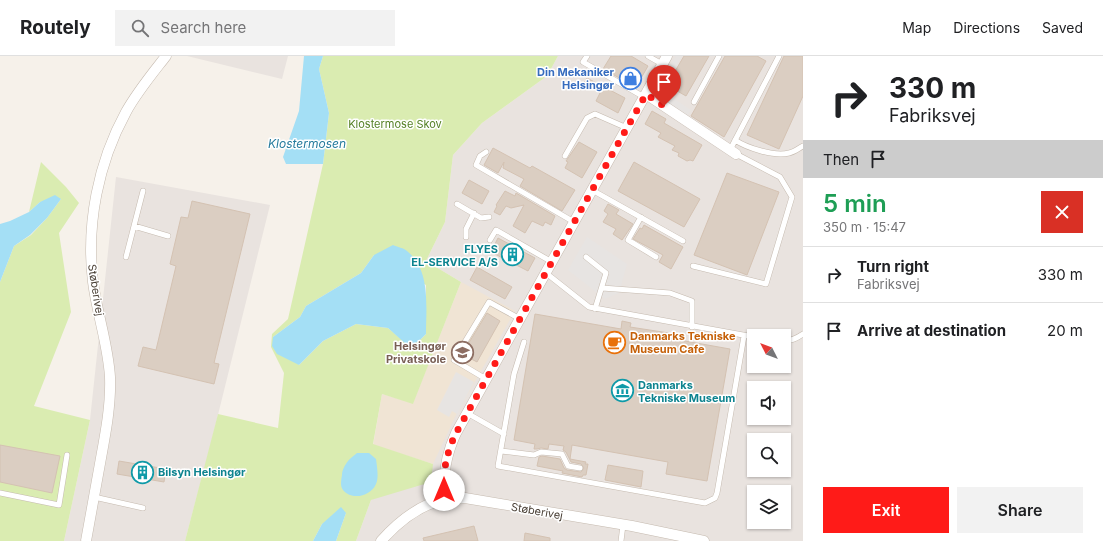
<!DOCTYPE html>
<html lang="en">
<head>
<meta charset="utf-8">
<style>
  body { margin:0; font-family:Inter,sans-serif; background:#f2f2f2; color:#202124; height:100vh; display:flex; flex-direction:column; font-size:15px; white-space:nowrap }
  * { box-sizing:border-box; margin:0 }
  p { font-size:13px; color:#757577 }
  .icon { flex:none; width:22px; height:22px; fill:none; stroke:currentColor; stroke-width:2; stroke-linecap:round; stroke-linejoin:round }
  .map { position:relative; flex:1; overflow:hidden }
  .sheet { display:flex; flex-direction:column; background:#fff; width:300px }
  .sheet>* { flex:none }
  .guide { background:#fff; color:#202124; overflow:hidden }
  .needle { width:26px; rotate:312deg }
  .tools { position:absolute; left:747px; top:273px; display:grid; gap:8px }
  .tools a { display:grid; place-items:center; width:44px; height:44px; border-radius:0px; background:#fff; box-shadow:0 1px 3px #0004; font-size:20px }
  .pin { position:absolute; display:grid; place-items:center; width:34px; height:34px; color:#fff; margin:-41px -17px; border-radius:50% 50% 50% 0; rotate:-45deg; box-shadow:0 0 4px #0007 }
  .pin .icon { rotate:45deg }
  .me { position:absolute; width:44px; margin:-22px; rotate:0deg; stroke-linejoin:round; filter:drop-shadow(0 0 3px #0008) }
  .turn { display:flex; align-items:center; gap:14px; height:84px; padding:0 20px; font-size:18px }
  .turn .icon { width:52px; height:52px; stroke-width:2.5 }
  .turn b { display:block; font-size:28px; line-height:34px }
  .then { display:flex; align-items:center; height:38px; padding:0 20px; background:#0003; gap:8px; font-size:15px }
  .round { display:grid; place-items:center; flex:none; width:42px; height:42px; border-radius:0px; background:#f2f2f2 }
  .head { display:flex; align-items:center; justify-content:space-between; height:68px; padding:0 20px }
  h1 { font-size:24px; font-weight:600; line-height:30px; color:#1e9e55 }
  .primary-button { display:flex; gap:8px; margin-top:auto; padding:8px 20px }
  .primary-button a { flex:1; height:46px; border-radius:0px; background:#ff1b18; color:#fff; font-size:16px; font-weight:600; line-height:46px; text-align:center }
  .primary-button a+a { background:#f2f2f2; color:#202124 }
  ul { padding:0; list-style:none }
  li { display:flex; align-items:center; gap:12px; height:56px; padding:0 20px; border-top:1px solid #e0e0e0 }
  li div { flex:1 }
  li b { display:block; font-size:15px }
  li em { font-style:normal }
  header { display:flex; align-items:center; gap:24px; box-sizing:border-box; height:56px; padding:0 20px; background:#fff; border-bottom:1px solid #e0e0e0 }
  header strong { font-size:19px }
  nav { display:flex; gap:22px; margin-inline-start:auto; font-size:14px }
  .search { width:280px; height:36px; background:#f2f2f2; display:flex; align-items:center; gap:10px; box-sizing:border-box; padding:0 14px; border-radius:0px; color:#757577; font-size:15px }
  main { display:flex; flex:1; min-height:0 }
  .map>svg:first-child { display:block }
  .industrial { fill:#e9e3df; fill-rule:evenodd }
  .education { fill:#f0e4d4 }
  .green { fill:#daecb1; fill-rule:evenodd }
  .parking { fill:#e7e4e2 }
  .water { fill:#a4dff5 }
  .building { fill:#dbcec2; stroke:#d4c2b2 }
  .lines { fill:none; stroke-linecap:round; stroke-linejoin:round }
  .service-casing { stroke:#c5baaf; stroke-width:6 }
  .minor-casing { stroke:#c5baaf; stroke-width:11 }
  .service { stroke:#fff; stroke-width:5 }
  .minor { stroke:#fff; stroke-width:10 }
  .route { stroke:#ff1b18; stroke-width:7; stroke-dasharray:0 12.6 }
  .labels { text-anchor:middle; stroke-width:3; stroke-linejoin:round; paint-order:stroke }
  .shop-label { font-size:11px; font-weight:bold; fill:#366cbe; stroke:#fff; text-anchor:end }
  .park-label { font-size:11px; fill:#558126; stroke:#fff }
  .culture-label { font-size:11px; font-weight:bold; fill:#0d838f; stroke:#fff; text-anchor:start }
  .street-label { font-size:11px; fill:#4b4137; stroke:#fff }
  .food-label { font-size:11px; font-weight:bold; fill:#c56008; stroke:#fff; text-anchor:start }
  .education-label { font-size:11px; font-weight:bold; fill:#785e54; stroke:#fff; text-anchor:end }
  .water-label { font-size:12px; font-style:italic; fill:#247a9c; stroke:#fff }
</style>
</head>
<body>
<header>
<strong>Routely</strong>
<div class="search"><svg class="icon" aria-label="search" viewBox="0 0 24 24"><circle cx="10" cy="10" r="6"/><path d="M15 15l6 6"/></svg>Search here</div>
<nav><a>Map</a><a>Directions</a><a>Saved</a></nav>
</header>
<main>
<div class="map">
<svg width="803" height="485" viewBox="0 0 803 485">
  <rect width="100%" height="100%" fill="#f6f1ea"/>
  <path class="industrial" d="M187,0H288L282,23Z
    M558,0H803V485H356L371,444L433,408L461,226L426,205L445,166L453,99L482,67L547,20ZM754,280H784V310H754ZM754,332H784V362H754ZM754,384H784V414H754ZM754,436H784V466H754Z
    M116,121L270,149L211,387L185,485H64L90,364Z"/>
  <path class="education" d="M461,226L515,255L456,359L433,408L373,389L382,338L413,347Z"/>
  <path class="green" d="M323,0H558L547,20L482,67L453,99L445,166L426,205L461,226L413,348L382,338L373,388L433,408L431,426L371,444L356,485H336L346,457L322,468L313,485H185L218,358L278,372L284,317L271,291L272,278L288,263L323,108L329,57L319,13ZM374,199L426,229V278L418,286L407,288L388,272L356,268L323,285L299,309L273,281L300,261L306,250L361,217Z
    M41,106L66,131L79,147L59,177L71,256L34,350L90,364L64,485H0V226L14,190L31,179L47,162L61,143L40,146L29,156Z"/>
  <path class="parking" d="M676,0H682L663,34L658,31Z
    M665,37L691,54L687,60L661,42Z
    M587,181L627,208L619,237L605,243L568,214Z
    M456,316L474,326L457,358L452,355L449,361L437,354Z"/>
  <path class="water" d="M304,0H323L319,13L329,57L323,108H286L283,101L299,55Z
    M55,139L61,143L47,162L30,179L14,190L0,226V168L10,165L29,156L40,146Z
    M393,189C397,191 404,192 407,195C431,214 426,251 426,278L418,286L407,289L388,272L356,268L323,285L299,309L277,298L272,290L273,281L300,261L306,250L361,217L374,199Z
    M357,397H369L376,403C377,411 379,421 376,428C371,440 352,445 343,434C340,430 341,424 342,419C342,414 345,409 348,405C350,402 354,400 357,397Z
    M341,451L346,457L336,485H313L322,468Z"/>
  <path class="building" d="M611,0H631L648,10L636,31L603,13Z
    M684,0H709L686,40L667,29Z
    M725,0H757L766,5L724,81L691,60Z
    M784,0H803V40L779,93L747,79Z
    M587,22L625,42L618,57L596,45L600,37L584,27Z
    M652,55L666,63L664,67L702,89L693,105L690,104L687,105L678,100L679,97L672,94L675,90L658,81L661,77L645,68Z
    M579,86L597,96L582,122L565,112L568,106L566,105Z
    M493,92L530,112L532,110L575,134L562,155L520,130L524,123L503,112L504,106L498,117L484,109Z
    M634,106L700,143L684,171L618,135Z
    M727,117L779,136L747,219L694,199Z
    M469,124L489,135L482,148L462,137Z
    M505,135L515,140L516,137L555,160L551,169L545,166L543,170L532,165L525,177L513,170L524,149L511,152L506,150L500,159L494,156L497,150L496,149Z
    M192,145L250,158L214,307L219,308L214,328L138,310L143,291L156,294L176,210L170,208L181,161L188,162Z
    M608,148L619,154L616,158L633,168L622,184L613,178L616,173L603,166L608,158L604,155Z
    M644,169L683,191L671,213L659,206L663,199L633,183L640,172L642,173Z
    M498,182L535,202L528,215L491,196Z
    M477,211L512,231L505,243L470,224Z
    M487,257L500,265L477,306L462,298Z
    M535,258L621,273L622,265L631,267L630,271L669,277L668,282L730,293L707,425L666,418L668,406L572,389L570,403L586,406L585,408H588L586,419H583L582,421L562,417L563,415L537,410L539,401L542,400L560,403L564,412L567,414L581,416L584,412L581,408L571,406L566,396L563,394L564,390L549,388L548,393L541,392L537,393H534L535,388L514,384Z
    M0,389L60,400L52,437L0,426Z
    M119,405L166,413L164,426L117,418Z
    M608,409L643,415L641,431L605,424Z
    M474,470L478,485H424L423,482Z
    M525,477L550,482V485H524Z"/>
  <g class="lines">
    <defs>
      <path id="service" d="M587,0L583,6L644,41
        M648,0L662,8
        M694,46L719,0
        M735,84C747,92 775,101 789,97C794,96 799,92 803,90
        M730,94L779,0
        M486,96L480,100L476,109L574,166
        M565,100L587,62L595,58L627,72
        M592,134L683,185
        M457,148L481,162L489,161
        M641,161L628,184L656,201
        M134,170L168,180
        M466,181V173L474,157
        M490,184L496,174L552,206
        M126,201L143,135
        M586,201L606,217L595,253
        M693,210L766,228L792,141L780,121L736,98
        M546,217L589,251L754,281
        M602,232L670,237L692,245V271
        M784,285C792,285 797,282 803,278
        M524,286L514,318L498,410L705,447L715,442L717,437L744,280
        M486,323L454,304L489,246L520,263
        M467,357L504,378
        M501,395L534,399L541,396L562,398L568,410L580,412
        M0,437L59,449L67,399
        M94,441L143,452
        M621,485L623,469"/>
      <path id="minor" d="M646,38L736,98
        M446,443C442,419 446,399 456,377L667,0
        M86,485C91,457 96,429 101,402C106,375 111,348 110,321C108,288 97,258 93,226C86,168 98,107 126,56C137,36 152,18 166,0
        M381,485C398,466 420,448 446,443C452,442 459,443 465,442L632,470L704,485"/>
    </defs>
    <use href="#service" class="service-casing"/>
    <use href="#minor" class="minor-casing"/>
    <use href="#service" class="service"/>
    <use href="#minor" class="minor"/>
  </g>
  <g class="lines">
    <path class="route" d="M444,434C443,413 447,396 456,377L646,38L664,50"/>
  </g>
  <defs>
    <symbol id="shop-ring" viewBox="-11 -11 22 22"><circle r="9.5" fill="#fff" stroke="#3f7fe0" stroke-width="1.5"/><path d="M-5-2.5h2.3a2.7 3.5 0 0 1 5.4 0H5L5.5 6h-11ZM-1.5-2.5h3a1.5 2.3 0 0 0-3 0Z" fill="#3f7fe0"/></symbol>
    <symbol id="building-ring" viewBox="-11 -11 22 22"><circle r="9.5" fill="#fff" stroke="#0f9aa8" stroke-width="1.5"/><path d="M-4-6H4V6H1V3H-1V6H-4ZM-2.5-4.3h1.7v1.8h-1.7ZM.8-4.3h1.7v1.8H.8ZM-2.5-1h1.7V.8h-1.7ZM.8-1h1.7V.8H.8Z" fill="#0f9aa8"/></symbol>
    <symbol id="cafe-ring" viewBox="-11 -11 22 22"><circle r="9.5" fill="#fff" stroke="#e8710a" stroke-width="1.5"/><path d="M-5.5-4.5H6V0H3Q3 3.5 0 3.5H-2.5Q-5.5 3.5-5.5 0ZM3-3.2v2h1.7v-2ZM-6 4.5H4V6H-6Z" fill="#e8710a"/></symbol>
    <symbol id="school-ring" viewBox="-11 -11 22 22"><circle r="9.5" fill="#fff" stroke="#8d6e63" stroke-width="1.5"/><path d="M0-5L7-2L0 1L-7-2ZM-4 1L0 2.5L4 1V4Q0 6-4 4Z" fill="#8d6e63"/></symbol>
    <symbol id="museum-ring" viewBox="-11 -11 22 22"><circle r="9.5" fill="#fff" stroke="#0f9aa8" stroke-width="1.5"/><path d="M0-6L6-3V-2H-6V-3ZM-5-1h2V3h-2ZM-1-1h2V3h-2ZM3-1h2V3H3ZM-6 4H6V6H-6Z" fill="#0f9aa8"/></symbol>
  </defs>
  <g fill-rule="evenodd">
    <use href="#shop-ring" x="618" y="10" width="25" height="25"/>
    <use href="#building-ring" x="500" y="186" width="25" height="25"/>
    <use href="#cafe-ring" x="602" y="274" width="25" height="25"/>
    <use href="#school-ring" x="450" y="284" width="25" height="25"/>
    <use href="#museum-ring" x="610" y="322" width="25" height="25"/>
    <use href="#building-ring" x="130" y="404" width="25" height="25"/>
  </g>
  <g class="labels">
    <g class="shop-label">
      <text x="614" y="20">Din Mekaniker<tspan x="614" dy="13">Helsingør</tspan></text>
    </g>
    <g class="park-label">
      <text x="395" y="72">Klostermose Skov</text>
    </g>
    <g class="culture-label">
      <text x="498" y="197" text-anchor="end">FLYES<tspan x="498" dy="13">EL-SERVICE A/S</tspan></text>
      <text x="638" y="333">Danmarks<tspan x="638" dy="13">Tekniske Museum</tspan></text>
      <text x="158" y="420">Bilsyn Helsingør</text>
    </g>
    <g class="street-label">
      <text transform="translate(96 234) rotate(81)" y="4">Støberivej</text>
      <text transform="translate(537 455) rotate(10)" y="4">Støberivej</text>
    </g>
    <g class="food-label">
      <text x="630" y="284">Danmarks Tekniske<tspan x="630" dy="13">Museum Cafe</tspan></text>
    </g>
    <g class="education-label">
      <text x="446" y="294">Helsingør<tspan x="446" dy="13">Privatskole</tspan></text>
    </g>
    <g class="water-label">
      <text x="307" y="92">Klostermosen</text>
    </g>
  </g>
</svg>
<div class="tools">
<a><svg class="needle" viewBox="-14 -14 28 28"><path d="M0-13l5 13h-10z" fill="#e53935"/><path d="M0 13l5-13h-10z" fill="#757577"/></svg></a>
<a><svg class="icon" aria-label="sound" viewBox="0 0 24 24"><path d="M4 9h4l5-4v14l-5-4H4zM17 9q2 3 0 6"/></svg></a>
<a><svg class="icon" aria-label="search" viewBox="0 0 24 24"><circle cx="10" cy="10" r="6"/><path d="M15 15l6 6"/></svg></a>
<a><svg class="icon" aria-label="layers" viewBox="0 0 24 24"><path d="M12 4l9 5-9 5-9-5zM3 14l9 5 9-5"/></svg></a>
</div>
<div class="pin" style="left:664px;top:50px;background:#d93025"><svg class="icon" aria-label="arrive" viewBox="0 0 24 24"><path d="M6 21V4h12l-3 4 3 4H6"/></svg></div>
<svg class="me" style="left:444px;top:434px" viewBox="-20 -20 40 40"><circle r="19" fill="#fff"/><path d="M0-13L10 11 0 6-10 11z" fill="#ff1b18"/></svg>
</div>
<section class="sheet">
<div class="guide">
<div class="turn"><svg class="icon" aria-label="right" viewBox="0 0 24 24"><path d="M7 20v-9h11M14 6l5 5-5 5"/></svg><div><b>330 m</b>Fabriksvej</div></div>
<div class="then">Then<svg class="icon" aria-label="arrive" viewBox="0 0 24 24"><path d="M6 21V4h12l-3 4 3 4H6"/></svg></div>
</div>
<div class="head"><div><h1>5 min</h1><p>350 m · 15:47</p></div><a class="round" style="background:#d93025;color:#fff"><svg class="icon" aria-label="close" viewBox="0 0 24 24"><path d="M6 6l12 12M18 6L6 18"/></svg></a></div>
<ul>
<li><svg class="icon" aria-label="right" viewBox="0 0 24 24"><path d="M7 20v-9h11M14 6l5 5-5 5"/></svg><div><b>Turn right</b><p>Fabriksvej</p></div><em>330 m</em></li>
<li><svg class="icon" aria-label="arrive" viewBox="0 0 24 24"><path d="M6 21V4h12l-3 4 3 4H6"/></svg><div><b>Arrive at destination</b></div><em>20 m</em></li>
</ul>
<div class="primary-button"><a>Exit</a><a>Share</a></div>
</section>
</main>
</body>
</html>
